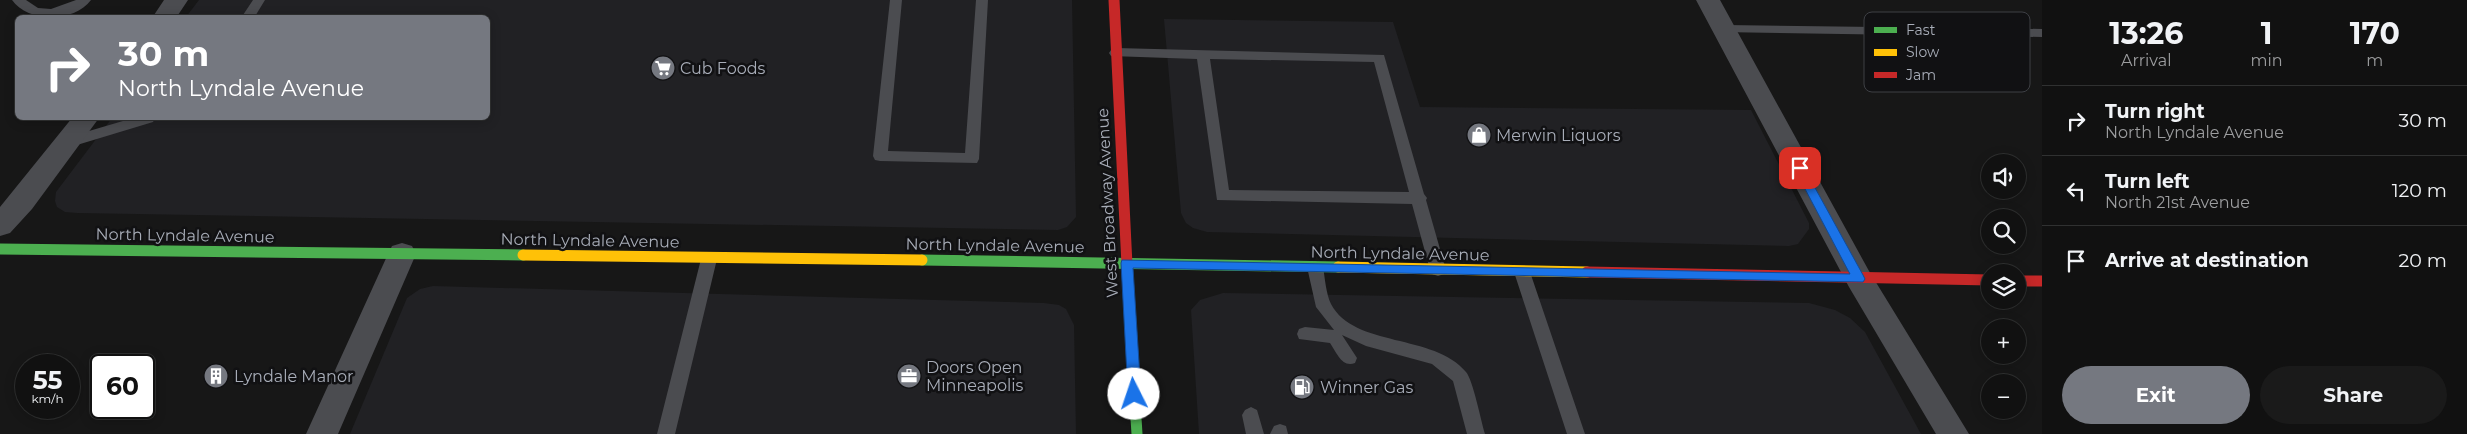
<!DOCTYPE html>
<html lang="en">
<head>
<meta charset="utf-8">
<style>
  body { margin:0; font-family:Montserrat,sans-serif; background:#1a1a1a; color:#f1f3f6; height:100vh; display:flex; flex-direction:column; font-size:19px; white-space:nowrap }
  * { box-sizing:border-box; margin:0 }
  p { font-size:16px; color:#9c9d9f }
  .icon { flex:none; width:28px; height:28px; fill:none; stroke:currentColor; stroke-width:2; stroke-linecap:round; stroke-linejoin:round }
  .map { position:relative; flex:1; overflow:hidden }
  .details { display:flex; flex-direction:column; background:#111; width:425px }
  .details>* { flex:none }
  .guide { position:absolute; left:15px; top:15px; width:475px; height:105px; border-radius:8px; box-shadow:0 2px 12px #0003,0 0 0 1px #303131; background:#757880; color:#fff; overflow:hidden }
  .buttons { position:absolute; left:1981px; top:154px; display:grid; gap:10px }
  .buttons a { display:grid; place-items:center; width:45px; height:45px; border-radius:50%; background:#111; box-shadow:0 2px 12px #0003,0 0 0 1px #303131; font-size:25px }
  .speed { position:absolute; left:15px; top:354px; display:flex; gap:10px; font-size:25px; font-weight:700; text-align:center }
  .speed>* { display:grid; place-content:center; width:65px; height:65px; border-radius:50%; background:#111; box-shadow:0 2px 12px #0003,0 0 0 1px #303131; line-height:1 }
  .speed small { font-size:12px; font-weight:400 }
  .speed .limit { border:2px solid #111; border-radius:8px; background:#fff; color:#111 }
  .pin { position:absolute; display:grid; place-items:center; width:42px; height:42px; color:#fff; margin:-21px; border-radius:10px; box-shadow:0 2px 8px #0006 }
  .me { position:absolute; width:55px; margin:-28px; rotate:356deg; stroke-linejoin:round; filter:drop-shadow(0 0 4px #0008) }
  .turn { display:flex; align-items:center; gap:18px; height:105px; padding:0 20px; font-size:22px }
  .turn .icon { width:65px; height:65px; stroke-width:2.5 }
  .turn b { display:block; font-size:35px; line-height:42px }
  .eta { display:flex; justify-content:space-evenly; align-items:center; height:85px; text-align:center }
  .eta b { font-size:30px; font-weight:700; line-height:35px }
  .primary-button { display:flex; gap:10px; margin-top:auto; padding:10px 20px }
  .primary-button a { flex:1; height:58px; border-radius:30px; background:#757880; color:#fff; font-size:20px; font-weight:700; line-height:58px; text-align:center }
  .primary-button a+a { background:#1a1a1a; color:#f1f3f6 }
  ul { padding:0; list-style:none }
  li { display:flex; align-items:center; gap:15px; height:70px; padding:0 20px; border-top:1px solid #303131 }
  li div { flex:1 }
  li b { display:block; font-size:19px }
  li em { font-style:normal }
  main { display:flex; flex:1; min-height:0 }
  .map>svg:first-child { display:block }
  .built { fill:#212124 }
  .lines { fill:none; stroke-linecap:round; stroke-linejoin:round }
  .lane { fill:#4b4c50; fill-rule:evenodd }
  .street { fill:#4b4c50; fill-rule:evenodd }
  .fast { stroke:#4caf50; stroke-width:11 }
  .slow { stroke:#ffc107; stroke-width:11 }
  .jam { stroke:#c62828; stroke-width:11 }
  .route { fill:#1a73e8; stroke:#114b97 }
  .labels { text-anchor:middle; stroke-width:5; stroke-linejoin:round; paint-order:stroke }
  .poi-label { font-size:16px; fill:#a8adb8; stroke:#111113; text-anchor:start }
  .street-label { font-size:16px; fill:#a8adb8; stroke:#111113 }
  .key { fill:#111113; stroke:#3e4045; stroke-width:1 }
  .key-label { font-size:14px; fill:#a8adb8 }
</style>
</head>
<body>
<main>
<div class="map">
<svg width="2042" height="434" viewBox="0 0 2042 434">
  <rect width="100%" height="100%" fill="#171717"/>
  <path class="built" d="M199,0H1072L1076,217L1067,227L1058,230L77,213L65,212L57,207L55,201L56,192L112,118H488V18L186,17Z
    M1164,19L1393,22L1420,107L1751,110L1809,223V229L1798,244L1789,246L1207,232L1193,228L1186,223L1181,213Z
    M433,286L1044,303L1059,305L1066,309L1074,325L1076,434H350L407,298L420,289Z
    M1223,293L1809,303L1835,310L1850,318L1865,332L1921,434H1199L1191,310L1200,300Z"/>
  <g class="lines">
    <path class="lane" d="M12,0H26L38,8L51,9L76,0H91C74,23 28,23 12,0Z
      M253,0H265L254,18H241Z
      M890,0H902L888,151L965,153L976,0H988L979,159L977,163L880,161L875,160L873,156Z
      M1725,25L2042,29V37L1720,32L1719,29L1720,26Z
      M1116,48L1384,55L1424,194L1427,198L1426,200L1446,270L1444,274L1438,276L1432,274L1430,270L1412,204L1217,200L1197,59L1111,56L1109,53L1111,50ZM1210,59L1374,62L1409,192L1229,190Z
      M133,118H155L153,122L67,148L62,147L60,143L62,139Z
      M709,253L714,255L717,259L675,434H657L701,259L704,255Z
      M1315,261L1320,263L1323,267C1325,278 1326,294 1331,304C1354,348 1434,333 1466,372C1473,380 1481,421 1485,434H1467L1453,381L1432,364L1366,346L1342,335L1357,358L1355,363C1342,368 1337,353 1330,343L1299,339L1297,334L1299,329L1305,327L1334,330L1316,307L1307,267L1310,263Z
      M1522,266L1528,268L1530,272L1585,434H1567L1514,272L1516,268Z
      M1251,407L1257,410L1264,434H1246L1242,415L1245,410Z
      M1280,424L1286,426L1288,434H1270L1274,426Z"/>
    <path class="street" d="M164,0H188L176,18H152Z
      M1696,0H1720L1869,271L1969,434H1936L1849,287Z
      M72,118H99L32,209L10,233L0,236V207Z
      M402,243L412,246L416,254L338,434H306L388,254L392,246Z"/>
    <path class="fast" d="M0,249L523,255
      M922,260L1338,267
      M1129,306L1137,434"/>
    <path class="slow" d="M523,255L922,260
      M1338,267L1587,272"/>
    <path class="jam" d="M1114,0L1129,306
      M1587,272L1990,280
      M2018,281H2042"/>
  </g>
  <path class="route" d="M1800,164L1803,166L1863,275L1865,279L1863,282L1133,268L1141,394L1139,398H1130L1128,394L1121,263L1122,260L1850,274L1794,168Z"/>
  <defs>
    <symbol id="supermarket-disc" viewBox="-11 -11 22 22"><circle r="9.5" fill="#757880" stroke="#111113"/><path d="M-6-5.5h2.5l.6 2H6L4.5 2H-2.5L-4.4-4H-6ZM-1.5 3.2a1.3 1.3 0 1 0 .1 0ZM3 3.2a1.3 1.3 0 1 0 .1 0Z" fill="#fff"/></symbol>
    <symbol id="shop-disc" viewBox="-11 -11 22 22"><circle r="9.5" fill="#757880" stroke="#111113"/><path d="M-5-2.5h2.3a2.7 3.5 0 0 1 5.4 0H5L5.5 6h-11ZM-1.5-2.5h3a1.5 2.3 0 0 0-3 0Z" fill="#fff"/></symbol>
    <symbol id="building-disc" viewBox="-11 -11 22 22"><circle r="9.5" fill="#757880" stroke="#111113"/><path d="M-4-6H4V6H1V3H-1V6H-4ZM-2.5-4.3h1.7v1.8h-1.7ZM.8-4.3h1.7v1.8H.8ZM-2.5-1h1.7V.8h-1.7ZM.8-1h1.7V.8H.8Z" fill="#fff"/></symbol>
    <symbol id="office-disc" viewBox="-11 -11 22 22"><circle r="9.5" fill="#757880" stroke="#111113"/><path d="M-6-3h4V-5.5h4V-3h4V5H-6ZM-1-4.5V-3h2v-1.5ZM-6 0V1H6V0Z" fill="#fff"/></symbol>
    <symbol id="fuel-disc" viewBox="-11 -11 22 22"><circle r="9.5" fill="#757880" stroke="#111113"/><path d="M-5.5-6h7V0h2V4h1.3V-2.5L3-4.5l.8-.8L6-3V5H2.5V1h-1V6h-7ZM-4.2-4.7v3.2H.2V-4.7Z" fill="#fff"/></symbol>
  </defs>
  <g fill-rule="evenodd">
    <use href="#supermarket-disc" x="649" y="54" width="28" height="28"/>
    <use href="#shop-disc" x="1465" y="121" width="28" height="28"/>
    <use href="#building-disc" x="202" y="362" width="28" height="28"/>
    <use href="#office-disc" x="895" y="362" width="28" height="28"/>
    <use href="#fuel-disc" x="1288" y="373" width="28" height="28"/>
  </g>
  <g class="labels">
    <g class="poi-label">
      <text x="680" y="74">Cub Foods</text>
      <text x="1496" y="141">Merwin Liquors</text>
      <text x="926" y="373">Doors Open<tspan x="926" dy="18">Minneapolis</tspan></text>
      <text x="234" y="382">Lyndale Manor</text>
      <text x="1320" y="393">Winner Gas</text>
    </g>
    <g class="street-label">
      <text transform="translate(1107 203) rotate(-93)" y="6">West Broadway Avenue</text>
      <text transform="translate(185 235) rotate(1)" y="6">North Lyndale Avenue</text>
      <text transform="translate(590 240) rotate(1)" y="6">North Lyndale Avenue</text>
      <text transform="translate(995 245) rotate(1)" y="6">North Lyndale Avenue</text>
      <text transform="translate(1400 253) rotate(1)" y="6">North Lyndale Avenue</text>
    </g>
  </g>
  <rect x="1864" y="12" width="166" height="80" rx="8" class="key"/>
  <rect x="1874" y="27" width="23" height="6" fill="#4caf50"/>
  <rect x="1874" y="49" width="23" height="7" fill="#ffc107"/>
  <rect x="1874" y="72" width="23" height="6" fill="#c62828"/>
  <g class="key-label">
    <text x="1906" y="35">Fast</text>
    <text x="1906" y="57">Slow</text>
    <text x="1906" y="80">Jam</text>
  </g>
</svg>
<div class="buttons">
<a><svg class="icon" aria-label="sound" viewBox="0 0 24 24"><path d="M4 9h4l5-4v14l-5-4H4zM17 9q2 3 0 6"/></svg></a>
<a><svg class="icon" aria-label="search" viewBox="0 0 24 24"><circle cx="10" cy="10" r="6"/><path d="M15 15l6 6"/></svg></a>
<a><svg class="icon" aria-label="layers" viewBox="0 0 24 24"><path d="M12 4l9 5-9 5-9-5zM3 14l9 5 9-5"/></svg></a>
<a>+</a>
<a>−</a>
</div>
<div class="speed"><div>55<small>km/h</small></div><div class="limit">60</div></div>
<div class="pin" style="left:1800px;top:168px;background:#d93025"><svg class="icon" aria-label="arrive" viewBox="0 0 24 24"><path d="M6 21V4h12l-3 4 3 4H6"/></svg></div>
<svg class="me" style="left:1134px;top:394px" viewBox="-20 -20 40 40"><circle r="19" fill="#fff"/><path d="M0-13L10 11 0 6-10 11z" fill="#1a73e8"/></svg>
<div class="guide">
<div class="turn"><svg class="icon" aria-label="right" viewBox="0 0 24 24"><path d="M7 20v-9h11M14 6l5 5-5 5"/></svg><div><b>30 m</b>North Lyndale Avenue</div></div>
</div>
</div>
<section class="details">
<div class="eta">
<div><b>13:26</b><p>Arrival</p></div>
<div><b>1</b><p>min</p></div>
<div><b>170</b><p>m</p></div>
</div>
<ul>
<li><svg class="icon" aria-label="right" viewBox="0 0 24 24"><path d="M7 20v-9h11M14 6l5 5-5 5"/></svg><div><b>Turn right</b><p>North Lyndale Avenue</p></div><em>30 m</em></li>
<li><svg class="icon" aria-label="left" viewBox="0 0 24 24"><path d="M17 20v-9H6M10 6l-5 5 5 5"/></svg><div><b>Turn left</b><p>North 21st Avenue</p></div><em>120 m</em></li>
<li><svg class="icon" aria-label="arrive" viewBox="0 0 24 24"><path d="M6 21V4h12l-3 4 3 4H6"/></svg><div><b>Arrive at destination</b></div><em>20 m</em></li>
</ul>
<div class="primary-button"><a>Exit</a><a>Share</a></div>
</section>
</main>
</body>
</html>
